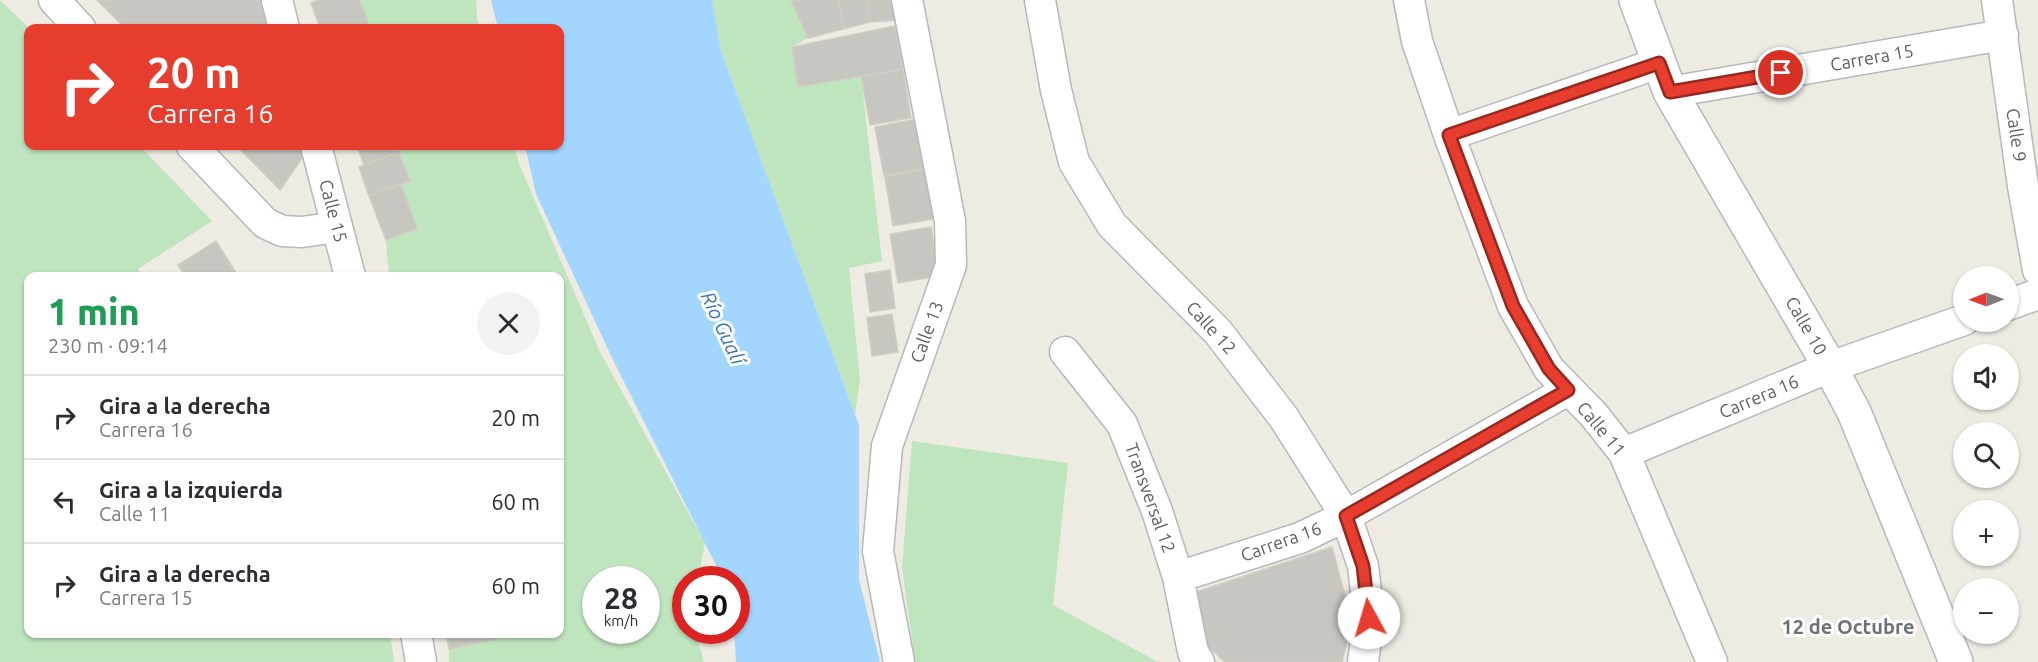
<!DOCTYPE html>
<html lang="es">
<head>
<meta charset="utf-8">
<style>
  body { margin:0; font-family:Ubuntu,sans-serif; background:#f2f2f3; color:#2b2b33; height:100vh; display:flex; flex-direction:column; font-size:22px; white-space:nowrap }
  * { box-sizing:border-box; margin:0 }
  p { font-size:20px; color:#7c7c81 }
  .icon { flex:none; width:33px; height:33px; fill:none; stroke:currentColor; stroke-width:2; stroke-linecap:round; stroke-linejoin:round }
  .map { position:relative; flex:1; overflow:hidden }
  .side { position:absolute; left:24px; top:272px; width:540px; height:366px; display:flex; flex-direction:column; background:#fff; border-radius:12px; box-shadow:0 2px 4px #0004 }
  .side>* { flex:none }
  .banner { position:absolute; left:24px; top:24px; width:540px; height:126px; border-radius:12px; box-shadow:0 2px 4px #0004; background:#e73d2f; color:#fff; overflow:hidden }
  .needle { width:39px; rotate:269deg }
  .controls { position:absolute; left:1953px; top:266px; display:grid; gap:12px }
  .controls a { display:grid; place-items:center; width:66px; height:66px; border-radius:50%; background:#fff; box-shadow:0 2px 4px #0004; font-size:30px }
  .speed { position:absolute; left:582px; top:566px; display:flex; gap:12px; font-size:30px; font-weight:700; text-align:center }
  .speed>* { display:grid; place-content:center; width:78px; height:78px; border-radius:50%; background:#fff; box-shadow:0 2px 4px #0004; line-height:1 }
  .speed small { font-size:15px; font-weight:400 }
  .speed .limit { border:9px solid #d22; background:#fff; color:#111 }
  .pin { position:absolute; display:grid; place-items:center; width:51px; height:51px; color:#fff; margin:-26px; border:3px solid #fff; border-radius:50%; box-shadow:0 2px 6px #0007 }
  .me { position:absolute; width:66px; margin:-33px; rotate:354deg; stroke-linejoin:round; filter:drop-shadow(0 0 4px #0008) }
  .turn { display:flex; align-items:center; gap:21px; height:126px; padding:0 24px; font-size:27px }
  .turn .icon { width:78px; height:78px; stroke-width:2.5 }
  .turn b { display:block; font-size:42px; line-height:51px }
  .round { display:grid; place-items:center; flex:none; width:63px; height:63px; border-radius:32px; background:#f2f2f3 }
  .head { display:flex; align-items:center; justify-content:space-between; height:102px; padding:0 24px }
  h1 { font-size:36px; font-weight:800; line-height:45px; color:#1e9e55 }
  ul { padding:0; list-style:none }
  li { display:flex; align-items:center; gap:18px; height:84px; padding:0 24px; border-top:2px solid #e1e1e2 }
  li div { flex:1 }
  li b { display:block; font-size:22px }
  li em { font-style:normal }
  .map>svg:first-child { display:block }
  .green { fill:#bfe5bf; fill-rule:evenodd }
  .water { fill:#a2d6fe }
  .building { fill:#c8c6c0; stroke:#d2cdc1; stroke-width:1.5 }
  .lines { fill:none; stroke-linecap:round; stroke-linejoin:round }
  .minor-casing { stroke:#b5b8bd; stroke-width:33 }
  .tertiary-casing { stroke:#b5b8bd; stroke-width:36 }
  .minor { stroke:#fff; stroke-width:30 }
  .tertiary { stroke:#fff; stroke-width:33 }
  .route-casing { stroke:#96281f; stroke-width:15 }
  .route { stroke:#e73d2f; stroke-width:10 }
  .labels { text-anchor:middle; stroke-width:6; stroke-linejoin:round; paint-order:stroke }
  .street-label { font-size:18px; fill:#5b5e63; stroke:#fff }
  .water-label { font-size:20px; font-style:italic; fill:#3f76af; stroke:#fff }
  .neighbourhood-label { font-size:20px; font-weight:bold; fill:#6c7075; stroke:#fff }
</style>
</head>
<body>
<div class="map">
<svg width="2038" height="662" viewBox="0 0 2038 662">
  <rect width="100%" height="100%" fill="#edebe2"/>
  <path class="green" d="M0,0L29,28L28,146H140L212,221L138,269L142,276H28V633H390L394,662H0Z
    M360,0H476L477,17L480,28H370Z
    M712,0H791L808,38L792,47L798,87L861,76L882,261L849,268L860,380L855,414L721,51Z
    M397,146H514L520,166L600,352L705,543L698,579H686V630H695L704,662H449V649L524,633H560V276H389L386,240L417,229L401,184L410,181ZM596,579H646V630H596Z
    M912,441L1068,463L1053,605L1158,662H915L902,567Z"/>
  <path class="water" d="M491,0H712L721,51L859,425V580L880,662H736L734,630H736V579H723L613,360L536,194L525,146H560V28H498Z"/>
  <path class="building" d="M97,0H265L273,28H125Z
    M318,0H360L370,28H320L311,3Z
    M791,0H838L844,29L808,38Z
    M838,0H867L870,22L844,29Z
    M867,0H895L898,20L870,22Z
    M895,26L903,69L798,87L792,47Z
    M903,69L911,118L870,125L861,76Z
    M917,119L924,168L884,176L875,127Z
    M237,146H303L305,154L280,190Z
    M357,146H397L399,152L364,165Z
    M399,152L410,181L369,196L359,167Z
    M926,169L934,219L893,226L885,177Z
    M401,184L417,229L386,240L369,196Z
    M931,227L939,276L898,283L890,234Z
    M216,241L238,276H185L178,265Z
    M890,270L895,308L870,312L865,274Z
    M892,314L898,352L872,356L867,318Z
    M1332,547L1352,621L1342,662H1225L1204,643L1193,593Z
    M446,633H524L449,649Z"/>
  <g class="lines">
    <defs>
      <path id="minor" d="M54,0L80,28
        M277,0L284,28
        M1040,0L1056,90L1074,162L1112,225L1218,332L1284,418L1346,516L1363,566L1369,618L1363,662
        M1409,0L1417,41L1449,135L1513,306L1549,369L1593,414L1624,453L1712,662
        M1997,0L2023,186L2038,270
        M1670,92L2003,35
        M1449,135L1659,63
        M192,146L265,223L282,231L302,232L337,227
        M316,146L350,276
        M2008,305L2038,294
        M1065,352L1122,424L1157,511L1178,577L1193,652L1199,662
        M1624,453L1830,367L1964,320
        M1178,577L1300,538L1346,516L1568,390
        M416,633L421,662
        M899,662L878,551L887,446L951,265L950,221L907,0"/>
      <path id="tertiary" d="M1636,0L1670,92L1830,367L1854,412L1956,662"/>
    </defs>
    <use href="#minor" class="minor-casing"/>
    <use href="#tertiary" class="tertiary-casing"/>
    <use href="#minor" class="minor"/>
    <use href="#tertiary" class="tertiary"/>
  </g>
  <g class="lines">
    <defs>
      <path id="route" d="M1369,618L1363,566L1346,516L1568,390L1549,369L1513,306L1449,135L1659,63L1670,92L1781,73"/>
    </defs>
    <use href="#route" class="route-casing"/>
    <use href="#route" class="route"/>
  </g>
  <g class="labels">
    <g class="street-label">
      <text transform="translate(1872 58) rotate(-10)" y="6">Carrera 15</text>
      <text transform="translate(2016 135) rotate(82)" y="6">Calle 9</text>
      <text transform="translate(333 211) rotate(75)" y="6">Calle 15</text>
      <text transform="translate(1806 326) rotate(60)" y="6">Calle 10</text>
      <text transform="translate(1211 328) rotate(48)" y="6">Calle 12</text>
      <text transform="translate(927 332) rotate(-70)" y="6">Calle 13</text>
      <text transform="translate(1759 397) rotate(-23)" y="6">Carrera 16</text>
      <text transform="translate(1601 429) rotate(50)" y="6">Calle 11</text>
      <text transform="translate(1150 498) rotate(70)" y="6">Transversal 12</text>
      <text transform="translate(1281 542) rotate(-20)" y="6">Carrera 16</text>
    </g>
    <g class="water-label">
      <text transform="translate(723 328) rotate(65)" y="7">Río Gualí</text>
    </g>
    <g class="neighbourhood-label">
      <text x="1848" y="634">12 de Octubre</text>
    </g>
  </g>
</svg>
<div class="controls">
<a><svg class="needle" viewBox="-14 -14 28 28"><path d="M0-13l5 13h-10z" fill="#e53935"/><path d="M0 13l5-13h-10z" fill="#7c7c81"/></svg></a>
<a><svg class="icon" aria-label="sound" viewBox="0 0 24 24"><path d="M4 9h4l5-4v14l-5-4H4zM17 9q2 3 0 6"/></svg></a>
<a><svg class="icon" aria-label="search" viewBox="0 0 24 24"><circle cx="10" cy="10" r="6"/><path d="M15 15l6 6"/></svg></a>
<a>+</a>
<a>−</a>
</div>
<div class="speed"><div>28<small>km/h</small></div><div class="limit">30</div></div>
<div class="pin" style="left:1781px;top:73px;background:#d93025"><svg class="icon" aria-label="arrive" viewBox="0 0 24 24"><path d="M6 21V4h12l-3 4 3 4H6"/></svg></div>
<svg class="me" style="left:1369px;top:618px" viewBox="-20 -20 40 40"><circle r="19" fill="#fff"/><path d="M0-13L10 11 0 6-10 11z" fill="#e73d2f"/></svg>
<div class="banner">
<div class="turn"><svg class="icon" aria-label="right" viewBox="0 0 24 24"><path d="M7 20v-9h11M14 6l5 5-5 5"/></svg><div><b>20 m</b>Carrera 16</div></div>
</div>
<section class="side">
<div class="head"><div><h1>1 min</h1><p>230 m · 09:14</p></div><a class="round"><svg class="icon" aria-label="close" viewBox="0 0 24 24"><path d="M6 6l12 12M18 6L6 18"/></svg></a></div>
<ul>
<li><svg class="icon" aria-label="right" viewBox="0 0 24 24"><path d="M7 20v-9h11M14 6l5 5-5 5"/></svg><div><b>Gira a la derecha</b><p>Carrera 16</p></div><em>20 m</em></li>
<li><svg class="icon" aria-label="left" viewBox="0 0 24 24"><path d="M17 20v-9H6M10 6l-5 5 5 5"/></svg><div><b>Gira a la izquierda</b><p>Calle 11</p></div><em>60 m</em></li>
<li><svg class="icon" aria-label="right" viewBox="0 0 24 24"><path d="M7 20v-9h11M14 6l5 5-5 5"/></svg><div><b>Gira a la derecha</b><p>Carrera 15</p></div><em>60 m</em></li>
</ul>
</section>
</div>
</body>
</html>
